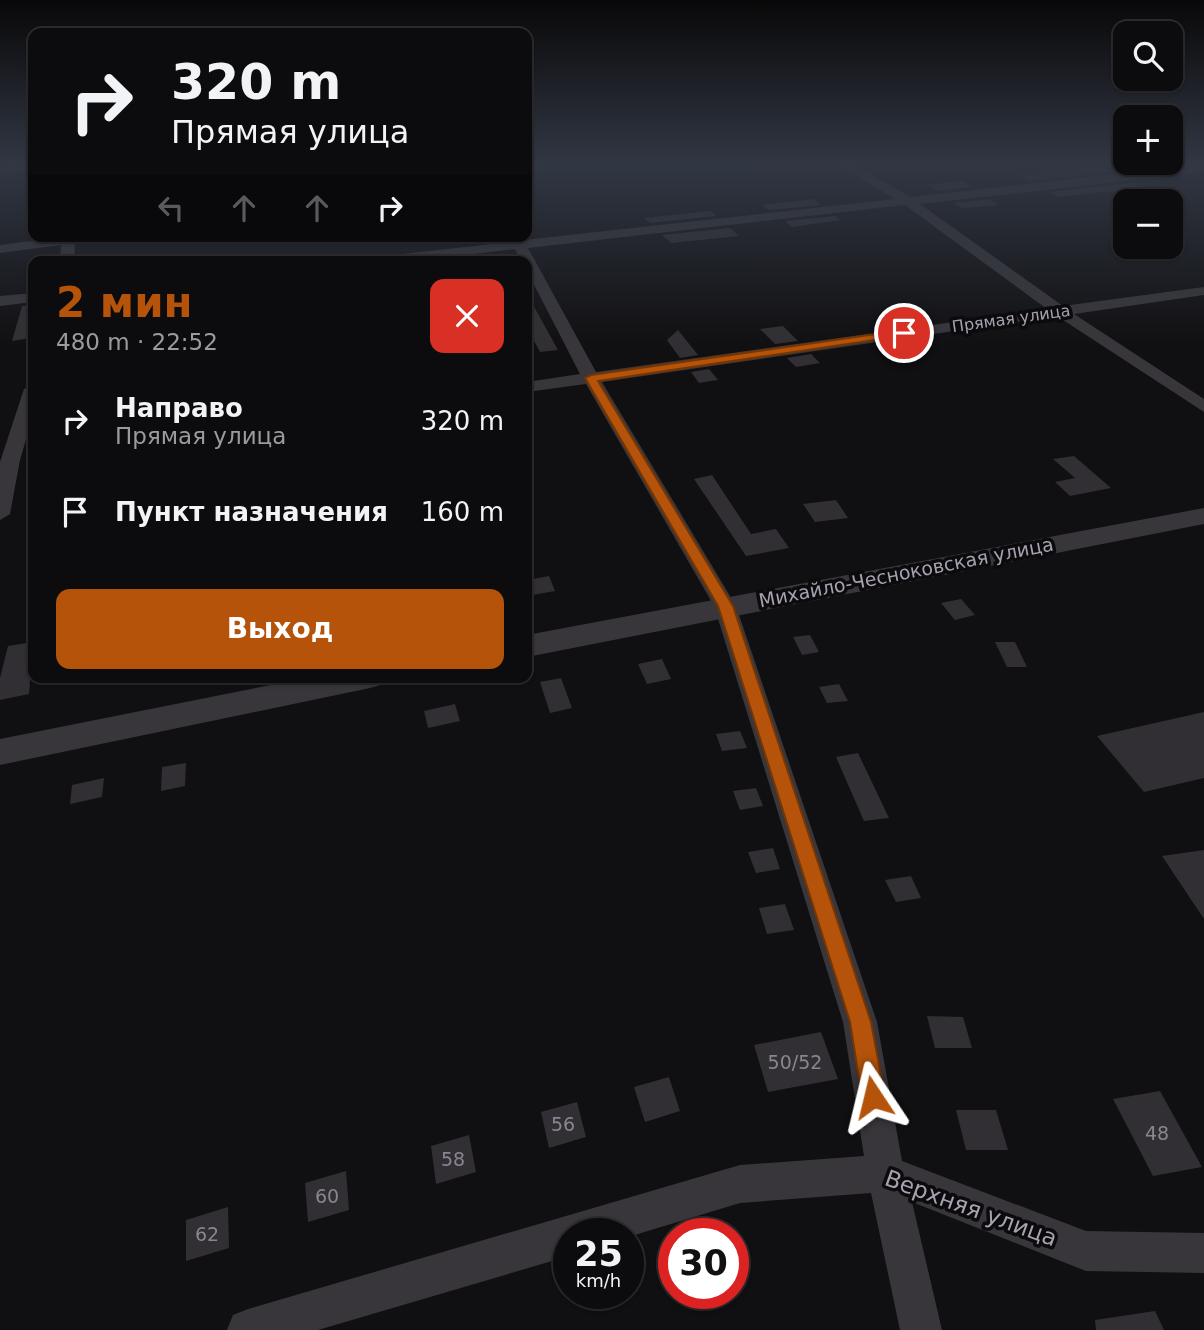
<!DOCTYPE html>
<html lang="ru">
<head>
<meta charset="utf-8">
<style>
  body { margin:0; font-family:"DejaVu Sans",sans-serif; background:#151416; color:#f1f3f6; height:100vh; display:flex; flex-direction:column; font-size:26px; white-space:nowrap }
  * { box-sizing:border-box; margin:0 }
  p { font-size:23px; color:#9a9b9d }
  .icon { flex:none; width:38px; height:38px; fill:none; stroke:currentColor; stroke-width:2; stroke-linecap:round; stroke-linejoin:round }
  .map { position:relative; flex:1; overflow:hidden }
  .sheet { position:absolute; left:28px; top:256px; width:504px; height:427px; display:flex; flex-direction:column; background:#0c0b0d; border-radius:14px; box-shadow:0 2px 5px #0004,0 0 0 2px #2c2b2e }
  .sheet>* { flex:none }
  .guide { position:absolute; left:28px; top:28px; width:504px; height:214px; border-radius:14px; box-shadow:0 2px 5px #0004,0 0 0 2px #2c2b2e; background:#0c0b0d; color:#f1f3f6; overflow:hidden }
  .fabs { position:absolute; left:1113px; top:21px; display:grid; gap:14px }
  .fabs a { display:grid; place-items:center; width:70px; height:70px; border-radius:14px; background:#0c0b0d; box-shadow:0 2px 5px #0004,0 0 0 2px #2c2b2e; font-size:35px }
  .speed { position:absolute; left:553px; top:1218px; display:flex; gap:14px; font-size:35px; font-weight:700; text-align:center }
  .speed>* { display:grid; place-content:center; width:91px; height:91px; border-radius:50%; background:#0c0b0d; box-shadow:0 2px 5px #0004,0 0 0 2px #2c2b2e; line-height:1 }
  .speed small { font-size:18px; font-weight:400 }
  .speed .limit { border:10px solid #d22; background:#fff; color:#111 }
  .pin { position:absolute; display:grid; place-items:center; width:60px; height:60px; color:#fff; margin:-30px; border:4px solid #fff; border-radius:50%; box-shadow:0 2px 7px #0007 }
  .me { position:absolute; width:77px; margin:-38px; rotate:350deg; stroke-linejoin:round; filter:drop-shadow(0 0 5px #0008) }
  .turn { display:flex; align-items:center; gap:24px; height:147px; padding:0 28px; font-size:32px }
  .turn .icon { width:91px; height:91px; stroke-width:2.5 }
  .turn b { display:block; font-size:49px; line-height:60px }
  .lanes { display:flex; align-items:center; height:66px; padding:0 28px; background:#0003; justify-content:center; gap:35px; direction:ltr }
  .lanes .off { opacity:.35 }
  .round { display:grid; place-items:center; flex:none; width:74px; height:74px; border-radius:14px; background:#151416 }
  .overview { display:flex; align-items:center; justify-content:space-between; height:119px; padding:0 28px }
  h1 { font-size:42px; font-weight:700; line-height:52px; color:#b45309 }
  .cta { display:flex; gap:14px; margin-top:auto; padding:14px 28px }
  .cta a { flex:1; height:80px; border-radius:14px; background:#b45309; color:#fff; font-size:28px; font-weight:700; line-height:80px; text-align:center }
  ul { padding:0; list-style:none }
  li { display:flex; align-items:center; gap:21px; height:91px; padding:0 28px }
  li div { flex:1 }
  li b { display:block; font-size:26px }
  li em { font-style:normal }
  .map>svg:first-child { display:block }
  .building { fill:#312f33 }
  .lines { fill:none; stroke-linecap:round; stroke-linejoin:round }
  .minor { fill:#38363a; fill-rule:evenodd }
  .tertiary { fill:#38363a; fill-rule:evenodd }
  .route { fill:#b45309; stroke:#753606; stroke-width:2 }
  .labels { text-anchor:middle; stroke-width:7; stroke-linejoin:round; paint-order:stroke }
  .far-street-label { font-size:16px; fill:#a8a2b0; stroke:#0b0a0c }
  .street-label { font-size:19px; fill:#a8a2b0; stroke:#0b0a0c }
  .near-number-label { font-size:19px; fill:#8a8591 }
  .near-street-label { font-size:23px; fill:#a8a2b0; stroke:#0b0a0c }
</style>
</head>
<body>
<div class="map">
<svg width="1204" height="1330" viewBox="0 0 1204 1330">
  <rect width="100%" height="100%" fill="#100f11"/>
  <path class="building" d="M1101,166L1111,172L1029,181L1019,175Z
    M963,181L972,187L937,191L928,185Z
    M1132,183L1142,188L1058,197L1049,192Z
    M814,199L821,205L770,210L762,205Z
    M989,199L998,205L962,208L954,203Z
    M711,211L716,216L650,223L644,218Z
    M835,216L841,220L792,227L785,221Z
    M730,228L739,236L671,243L662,235Z
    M527,294L558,350L540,352L527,328Z
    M33,305L31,338L12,341L22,306Z
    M783,326L798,341L775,344L760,329Z
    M678,330L698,355L680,358L667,340Z
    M811,354L820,363L796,367L787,358Z
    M709,369L718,380L699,383L691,372Z
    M1074,456L1111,488L1070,496L1055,482L1075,478L1053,459Z
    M712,475L751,534L776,529L789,548L746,556L694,479Z
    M836,500L848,518L815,522L803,504Z
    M549,576L555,591L527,596V580Z
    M961,599L975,615L955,620L941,603Z
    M810,635L819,652L802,655L793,637Z
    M33,642L29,694L0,700V678L8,646Z
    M995,642H1015L1027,667H1007Z
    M662,659L671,679L647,684L638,664Z
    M561,678L572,708L550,713L540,682Z
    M839,684L848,701L827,703L819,687Z
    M455,704L460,721L428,728L424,711Z
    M1204,712V778L1144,792L1097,736Z
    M740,731L747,748L722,751L716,734Z
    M858,753L889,818L864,821L836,757Z
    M186,763L185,786L161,791L162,767Z
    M104,778L102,797L70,804L72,785Z
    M756,788L763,806L740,810L733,791Z
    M773,848L780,869L756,873L748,852Z
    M1204,850V919L1162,856Z
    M911,876L921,898L896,902L885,880Z
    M785,904L794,930L767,934L759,908Z
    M927,1016L963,1017L972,1048H935Z
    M821,1032L838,1079L768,1092L754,1045Z
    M669,1077L680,1111L645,1122L634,1087Z
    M1160,1091L1202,1167L1153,1176L1113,1099Z
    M577,1102L586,1137L549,1148L541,1112Z
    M956,1110H996L1008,1150H966Z
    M469,1135L476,1172L436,1184L431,1146Z
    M346,1171L349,1210L308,1222L305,1183Z
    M228,1207L229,1248L186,1261V1220Z
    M1155,1311L1164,1330H1096L1095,1320Z"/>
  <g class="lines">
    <path class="minor" d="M33,162V168L0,176V168Z
      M835,162H850L910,197L1204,164V172L920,204L1063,306L1204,287V295L1074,314L1204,399V412L1057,316L602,382L736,606L877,1022L902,1161L1086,1231L1204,1233V1273L1086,1271L912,1202L942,1330H900L871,1193L740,1203L628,1237V1234H569V1256L318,1330H227L233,1315L248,1309L740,1165L864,1156L843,1022L714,606L586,384L527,392V382L580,374L527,271V261H521L515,249L416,261H369L376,257L511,242L508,236H522L524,240L895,199ZM905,205L1047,309L596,372L528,248Z
      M69,236L75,240L74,261H60L61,245L0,253V245Z
      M33,293V302L0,306V296Z
      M33,384V416L20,460L10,514L0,520V462L24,389Z"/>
    <path class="tertiary" d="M1204,508V524L527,657V635Z
      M311,677H386L381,685L370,688L0,765V739Z"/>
  </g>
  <linearGradient id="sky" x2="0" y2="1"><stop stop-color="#090809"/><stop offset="0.47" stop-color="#313743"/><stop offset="1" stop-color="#313743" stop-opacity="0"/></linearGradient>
  <rect width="1204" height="348" fill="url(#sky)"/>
  <path class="route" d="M904,330L908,331V335L598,381L733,606L871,1022L885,1097L882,1106L873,1109L865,1106L862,1097L850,1022L718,606L585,378L591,375Z"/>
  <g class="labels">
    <g class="far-street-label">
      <text transform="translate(1011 318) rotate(-8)" y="6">Прямая улица</text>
    </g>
    <g class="street-label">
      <text transform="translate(906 572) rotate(-11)" y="7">Михайло-Чесноковская улица</text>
    </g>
    <g class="near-number-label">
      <text x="795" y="1069">50/52</text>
      <text x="563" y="1131">56</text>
      <text x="1157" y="1140">48</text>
      <text x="453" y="1166">58</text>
      <text x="327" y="1203">60</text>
      <text x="207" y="1241">62</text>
    </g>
    <g class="near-street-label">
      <text transform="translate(971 1208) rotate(20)" y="8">Верхняя улица</text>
    </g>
  </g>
</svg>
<div class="fabs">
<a><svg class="icon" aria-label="search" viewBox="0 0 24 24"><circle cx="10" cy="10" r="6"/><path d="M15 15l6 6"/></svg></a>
<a>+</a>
<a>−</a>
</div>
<div class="speed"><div>25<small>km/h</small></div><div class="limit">30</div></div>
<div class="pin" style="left:904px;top:333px;background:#d93025"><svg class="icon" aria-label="arrive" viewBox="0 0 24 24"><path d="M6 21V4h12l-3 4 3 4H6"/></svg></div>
<svg class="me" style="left:873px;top:1097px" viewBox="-20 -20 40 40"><path d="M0-17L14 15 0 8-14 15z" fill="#b45309" stroke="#fff" stroke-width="4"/></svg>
<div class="guide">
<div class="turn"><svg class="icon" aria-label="right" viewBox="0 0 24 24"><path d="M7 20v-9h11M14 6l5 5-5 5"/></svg><div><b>320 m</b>Прямая улица</div></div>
<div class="lanes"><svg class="icon off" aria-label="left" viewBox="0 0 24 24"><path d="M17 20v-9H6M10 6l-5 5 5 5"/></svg><svg class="icon off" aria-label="ahead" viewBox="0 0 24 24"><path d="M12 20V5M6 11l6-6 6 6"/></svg><svg class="icon off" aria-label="ahead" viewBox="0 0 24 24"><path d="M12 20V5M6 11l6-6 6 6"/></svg><svg class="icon" aria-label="right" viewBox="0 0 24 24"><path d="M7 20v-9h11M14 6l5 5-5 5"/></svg></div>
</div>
<section class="sheet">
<div class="overview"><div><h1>2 мин</h1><p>480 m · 22:52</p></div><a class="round" style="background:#d93025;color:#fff"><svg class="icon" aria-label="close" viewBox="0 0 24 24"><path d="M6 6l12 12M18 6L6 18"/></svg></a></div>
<ul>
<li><svg class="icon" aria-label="right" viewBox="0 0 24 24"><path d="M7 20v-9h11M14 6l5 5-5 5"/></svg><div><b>Направо</b><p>Прямая улица</p></div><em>320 m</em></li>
<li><svg class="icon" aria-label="arrive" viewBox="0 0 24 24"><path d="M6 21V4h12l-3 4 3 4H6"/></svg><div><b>Пункт назначения</b></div><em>160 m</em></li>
</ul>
<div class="cta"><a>Выход</a></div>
</section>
</div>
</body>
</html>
